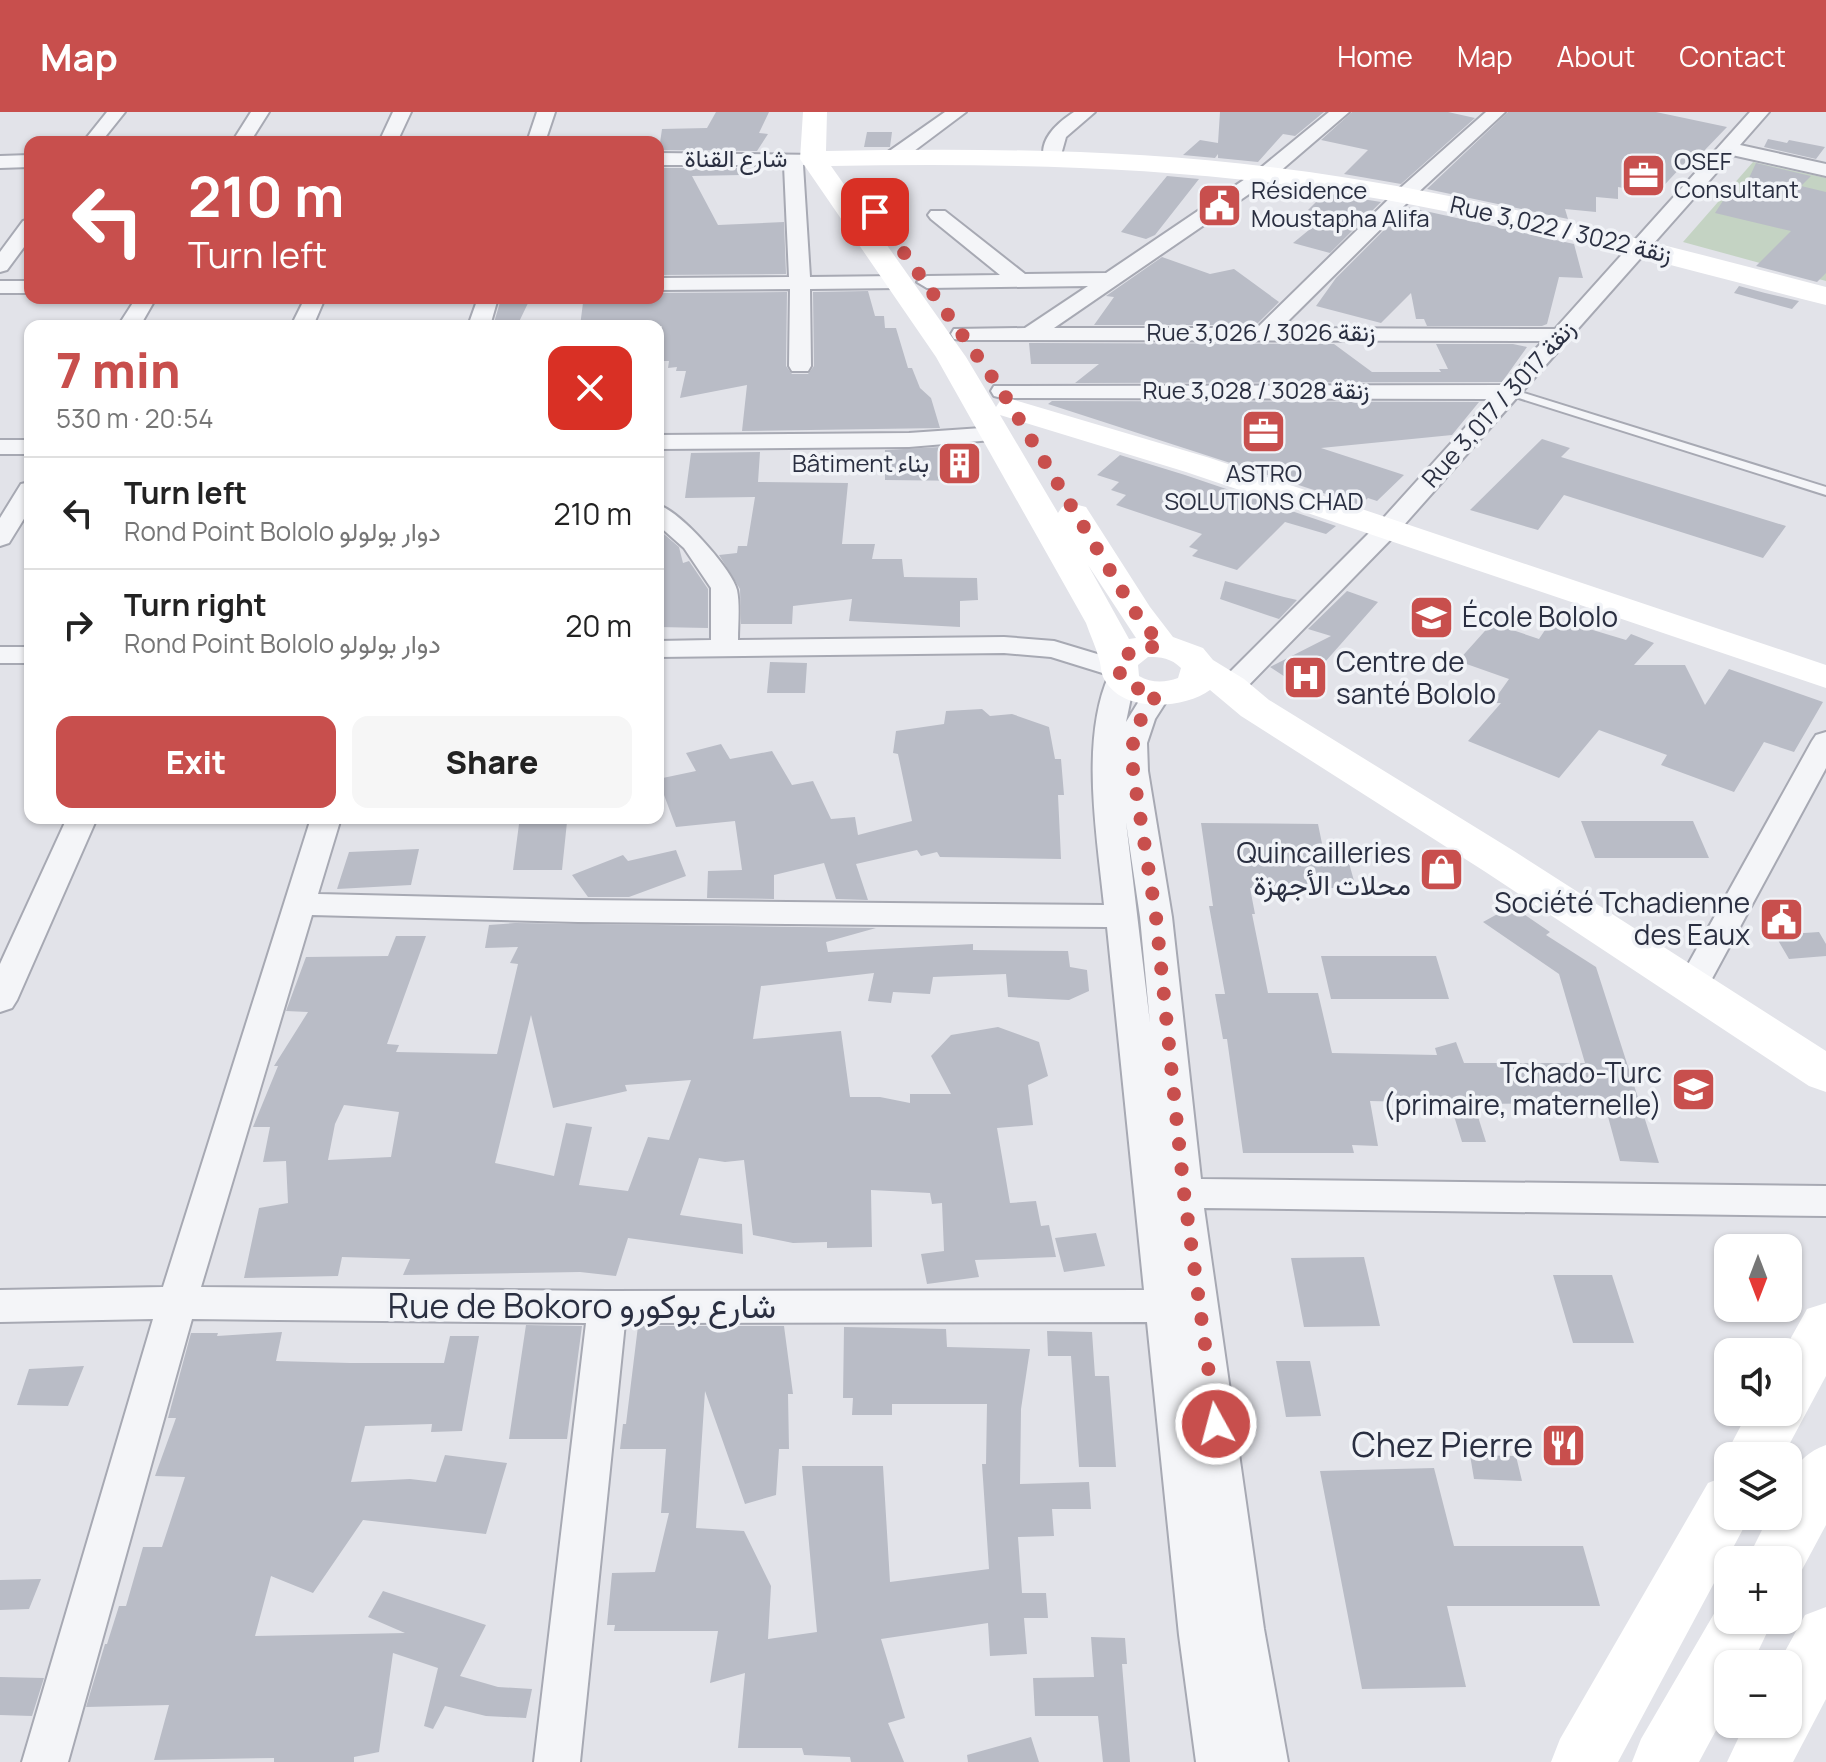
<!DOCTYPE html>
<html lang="en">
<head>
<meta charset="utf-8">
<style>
  body { margin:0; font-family:Manrope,Vazirmatn,sans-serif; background:#f6f6f6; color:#222; height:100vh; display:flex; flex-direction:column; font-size:30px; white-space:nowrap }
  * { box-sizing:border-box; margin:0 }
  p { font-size:26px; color:#767676 }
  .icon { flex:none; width:44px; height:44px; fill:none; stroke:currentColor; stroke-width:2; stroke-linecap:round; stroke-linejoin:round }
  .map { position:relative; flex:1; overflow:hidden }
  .side { position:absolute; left:24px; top:208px; width:640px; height:504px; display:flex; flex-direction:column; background:#fff; border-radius:16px; box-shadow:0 2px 6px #0004 }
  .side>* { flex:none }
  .banner { position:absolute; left:24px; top:24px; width:640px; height:168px; border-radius:16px; box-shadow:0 2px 6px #0004; background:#c84f4d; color:#fff; overflow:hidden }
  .needle { width:52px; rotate:180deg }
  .tools { position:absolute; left:1714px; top:1122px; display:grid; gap:16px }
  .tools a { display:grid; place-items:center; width:88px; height:88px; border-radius:16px; background:#fff; box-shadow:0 2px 6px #0004; font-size:40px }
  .pin { position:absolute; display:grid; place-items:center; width:68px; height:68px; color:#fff; margin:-34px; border-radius:16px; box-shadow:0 4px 12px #0006 }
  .me { position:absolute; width:88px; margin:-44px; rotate:353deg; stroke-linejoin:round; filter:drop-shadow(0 0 6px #0008) }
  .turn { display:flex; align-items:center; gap:28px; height:168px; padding:0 32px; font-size:36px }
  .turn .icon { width:104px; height:104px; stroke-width:2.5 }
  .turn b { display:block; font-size:56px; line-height:68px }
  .round { display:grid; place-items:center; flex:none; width:84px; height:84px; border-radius:16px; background:#f6f6f6 }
  .summary { display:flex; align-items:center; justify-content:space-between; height:136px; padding:0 32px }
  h1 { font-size:48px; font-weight:800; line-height:60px; color:#c84f4d }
  .cta { display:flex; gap:16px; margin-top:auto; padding:16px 32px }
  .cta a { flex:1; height:92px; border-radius:16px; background:#c84f4d; color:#fff; font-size:32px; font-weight:800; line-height:92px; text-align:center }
  .cta a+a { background:#f6f6f6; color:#222 }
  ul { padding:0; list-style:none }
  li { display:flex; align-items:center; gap:24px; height:112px; padding:0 32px; border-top:2px solid #e0e0e0 }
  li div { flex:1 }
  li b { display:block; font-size:30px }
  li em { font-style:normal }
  header { display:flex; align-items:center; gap:48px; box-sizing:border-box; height:112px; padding:0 40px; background:#c84f4d; color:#fff }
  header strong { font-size:38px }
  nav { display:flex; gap:44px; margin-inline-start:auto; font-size:28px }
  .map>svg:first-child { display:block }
  .green { fill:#c4d3c3 }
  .building { fill:#b9bcc6; fill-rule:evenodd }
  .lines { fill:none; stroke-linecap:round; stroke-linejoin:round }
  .lane-casing { stroke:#a7a9b3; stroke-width:4 }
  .street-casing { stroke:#a7a9b3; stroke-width:4 }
  .lane { fill:#f4f5f8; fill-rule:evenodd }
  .street { fill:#f4f5f8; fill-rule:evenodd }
  .secondary { fill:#fff; fill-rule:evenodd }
  .route { stroke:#c84f4d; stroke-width:14; stroke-dasharray:0 25.2 }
  .labels { text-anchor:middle; stroke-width:7; stroke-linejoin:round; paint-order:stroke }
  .far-street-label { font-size:24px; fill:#2a2f41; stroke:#f1f3f7 }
  .far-poi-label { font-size:24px; fill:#2a2f41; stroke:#f1f3f7; text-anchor:start }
  .poi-label { font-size:28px; fill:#2a2f41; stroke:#f1f3f7; text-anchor:end }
  .near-street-label { font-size:34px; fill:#2a2f41; stroke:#f1f3f7 }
  .near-poi-label { font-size:34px; fill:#2a2f41; stroke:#f1f3f7; text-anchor:end }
</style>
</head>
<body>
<header>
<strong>Map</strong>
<nav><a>Home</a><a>Map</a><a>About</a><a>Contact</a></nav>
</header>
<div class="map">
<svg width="1826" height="1650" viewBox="0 0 1826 1650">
  <rect width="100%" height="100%" fill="#e2e3e9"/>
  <path class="green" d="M1753,50L1826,66V169L1683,130Z"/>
  <path class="building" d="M716,0H769L759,21L768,22L757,39L659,38L662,17L707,16Z
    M1220,0H1324L1295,24L1283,22L1258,50L1218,46V42L1215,46L1183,43L1200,28L1218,31Z
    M1352,0H1448L1475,6L1401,72L1344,62L1368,38L1321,28Z
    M1508,0H1656L1727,15L1702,41L1696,39L1656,82L1618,75V87L1596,85V100L1565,97L1568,107L1427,77Z
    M867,20H892L890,35H864Z
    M1768,27L1787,31L1789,28L1825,35L1816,47L1764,35Z
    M1756,51L1811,64L1801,74L1826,80V161L1817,170L1756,154L1791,119L1715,101L1730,78L1742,81Z
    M658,56H746L741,63L692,64L718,113L784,110L786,162L658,163Z
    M1167,64L1199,67L1155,123L1146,127L1121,120Z
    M1325,81L1381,90L1330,141L1293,131L1326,104L1308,98Z
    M1407,95L1574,132L1583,166L1559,165L1547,212L1542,214H1427L1424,207H1416L1411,181L1381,211L1316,194L1336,166Z
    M1162,145L1210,162L1234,157L1279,190L1256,213H1094L1114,185L1106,184Z
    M1739,174L1765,181L1799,189L1792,197L1734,181Z
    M868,179L875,204H884L885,216H896L908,256H912L920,276L931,286L940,316L742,319L747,273L680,286L686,259H676L677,255L668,256L669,249H660L662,214H580L583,191L658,186V181L787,180L786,254L792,262H808L814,254L813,180Z
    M501,187H530L517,214H493Z
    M1029,231L1334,232L1372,260H1441L1439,257H1448L1436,232H1513L1527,235L1502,270L1075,271L1099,252H1031Z
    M1052,289L1479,290L1452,323L1321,336L1404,363L1377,389L1368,386L1360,393L1048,292Z
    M1542,327L1570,336L1561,345L1786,414L1763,446L1564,383L1538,418L1470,398Z
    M941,335L965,336L975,369L885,368V338Z
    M760,340L758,370L848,371L842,432H875L872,447H902L904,465L977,466L978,488L960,489V515L849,509L852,487L793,494L792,512H741L740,477L719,443L737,441L738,434H747L755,385L685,386L691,341Z
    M1120,343L1185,363L1336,414L1326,422L1285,410L1237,458L1192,444L1198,438L1189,435L1202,422L1116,393L1126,383L1111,378L1119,370L1097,363Z
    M658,417L679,435L683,451L689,449L708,477V516L658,515Z
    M1225,469L1284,485L1297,488L1279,507L1220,487Z
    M1347,479L1378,490L1302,576L1270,555L1331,524L1308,517Z
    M1553,506L1626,528L1631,522L1654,531L1634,553H1685L1705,593L1729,557L1823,590L1794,640L1764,630L1734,680L1661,653L1667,643L1599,618L1559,666L1468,629L1501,591H1492L1509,567L1458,549L1492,511L1539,527Z
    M770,550L807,551L805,581H767Z
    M982,597L990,604L1012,602L1049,615L1055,647H1061L1064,683H1058L1061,747L940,745L937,740L921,744L917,738L856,752L868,788L836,787L824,751L774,763V787L707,786L708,759L742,758L735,709L676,715L658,667L696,659L686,641L721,632L730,647L772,639L792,673L813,669L831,707L855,705L858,723L912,709L898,642L893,641L896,619L944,612L946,599Z
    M1581,709H1693L1709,746H1595Z
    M567,710L562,758H513L519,712Z
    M1201,711L1318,712L1326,751H1349L1356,776H1250L1255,802H1252L1268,881H1318L1332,941L1437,943L1435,936L1456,930L1464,951H1585L1559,862L1483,810L1512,794L1550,820L1546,823L1596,855L1659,1051L1620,1049L1607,1001H1601L1598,991L1474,992L1486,1030H1462L1450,991L1370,989L1378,1034L1352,1033L1354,1041H1243L1227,927H1223L1215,882H1225L1209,794H1213Z
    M419,737L411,773L337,777L349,740Z
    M676,738L686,764L629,785H588L572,763L623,743L628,749Z
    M515,811L876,816L826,830L828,840L973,832V838L1068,839L1070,855L1087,858L1089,879L1069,888L1008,885L1006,862L933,865L930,882L893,880L891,891L868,889L874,861L761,874L753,927L841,919L850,985H880L910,991V982H951L931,944L951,923L998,915L1039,930L1048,964L1028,973L1033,1013L997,1016L1010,1091L1036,1089L1041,1114L1049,1113L1056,1145L975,1148L979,1165L927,1172L921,1142L944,1139L942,1091L932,1092L930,1081L871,1078L872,1135L827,1136V1130L793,1131L753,1123L744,1048L725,1050L699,1046L680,1103L742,1112L743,1142L628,1126L616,1164L580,1160L403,1163L410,1147L342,1145L338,1164L244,1166L259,1096L288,1091L286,1049L263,1050L270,1015H253L278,954H274L308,900L286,899L306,845L388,844L396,824H426L387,932L399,933L396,940L497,942L518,852L510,851L518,835L485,836L489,813ZM531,903L553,996L627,979L625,973L691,968L669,1028L648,1025L628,1079L579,1073L592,1015L566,1011L554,1064L495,1051ZM344,993L399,1000L391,1045L328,1048L335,1012Z
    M1819,820L1826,832V844L1789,847L1775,823Z
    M1321,844H1436L1449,887H1331Z
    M1096,1121L1105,1154L1064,1160L1055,1126Z
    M1364,1145L1380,1214L1304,1215L1291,1146Z
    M1553,1163H1612L1634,1231H1573Z
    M526,1213L582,1214L567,1327H509Z
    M638,1214H784L793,1282H788L789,1337H779L776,1383L745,1392L705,1279L696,1416L744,1419L771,1474L768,1527L817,1520L802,1354H883L890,1470L989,1457L982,1352H986L987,1292H892V1303H852L853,1286H843L844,1215L946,1217L947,1235L1030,1237L1021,1297L1020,1372L1089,1370L1091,1397H1052L1054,1424L1018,1425L1022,1481H1046L1048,1506H1024L1027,1542L990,1544L988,1511L881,1527L905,1606L888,1611L904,1650H851L850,1645L804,1643L802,1636H738L745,1561L710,1571L718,1519H614L615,1513H607L612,1461L655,1460L669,1401H661L666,1337H620L623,1312H626Z
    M1047,1219L1092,1220L1095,1264H1109L1116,1355H1079L1071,1244H1048Z
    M282,1220L276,1249L350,1251H444L450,1224H479L462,1319L431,1320L432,1312L365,1314L351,1370L410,1367L436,1370L445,1343L507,1351L486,1422L363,1408L313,1481L271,1464L255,1524L405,1521L368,1505L383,1479L486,1513L460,1564L498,1575L532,1577L526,1606L486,1604L445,1594L433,1617L424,1614L438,1556L393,1541L379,1640L354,1645V1650H274V1646L154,1648L169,1593L86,1595L105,1532H107L119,1494H126L143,1435H162L185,1365L155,1364L176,1306H168L191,1221H218L217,1224Z
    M1276,1249H1310L1321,1304L1286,1305Z
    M84,1254L68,1294L17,1293L29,1257Z
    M1470,1343L1516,1344L1522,1369L1474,1367Z
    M1434,1356L1454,1434H1583L1600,1494H1447L1466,1575L1362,1577L1320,1359Z
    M41,1467L29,1497L0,1498V1468Z
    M1091,1525L1125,1526L1127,1552H1122L1130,1650H1103L1098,1604H1035L1033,1566L1094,1565Z
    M0,1565L44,1566L32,1604L0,1603Z
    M1031,1625L1039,1650H968L967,1643Z"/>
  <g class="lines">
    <defs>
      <path id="lane" d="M1506,278H1514L1826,375V383L1506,282Z"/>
      <path id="street" d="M107,0H125L101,30H83Z
        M251,0H269L250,30H232Z
        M393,0H411L397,30H379Z
        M537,0H555L545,30H527Z
        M945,0H966L902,48H888L886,44L888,40Z
        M1074,0H1095L1066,25L1059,50H1045C1037,29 1057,11 1074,0Z
        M1329,0H1349L1271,67L1054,216H1257L1397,79L1486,0H1505L1411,87L1281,216L1555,217L1750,0H1769L1740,33L1826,52V64L1732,43L1396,422L1241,581L1231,583L1221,581L1217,575L1221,569L1378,412L1491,287L1002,286L994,284L991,279L994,274L1503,273L1543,229L962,228L954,227L951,222L954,217L1025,216L1088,174L927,176L917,170L927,164L1000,163L931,107L928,103L931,99H945L1025,162L1106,161L1257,59Z
        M658,41L820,43L822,47L820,51L803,53L810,165L899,164L909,170L899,176L810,177L811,254L808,259H792L789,254L790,177L658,178V166L789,165L784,53H658Z
        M30,43V55L0,56V44Z
        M30,107V127L7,158L0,160V140L23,109Z
        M0,169H30V181H0Z
        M136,186H156L140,214H118Z
        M305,186H325L313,214H291Z
        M478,186H498L490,214H468Z
        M996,315L1004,317L1008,322L1004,327L909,335L658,337V323L909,321Z
        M0,328H30V342H0Z
        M30,370V397L9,431L0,434V406L21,372Z
        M658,393C679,398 732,457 737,478C740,493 738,512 738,528L1004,525L1054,529L1127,551L1135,566L1126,610L1147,576L1157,574L1167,576L1171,582L1155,607L1147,631L1148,659L1172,805L1201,1067L1826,1074V1104L1204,1096L1264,1517L1288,1650H1196L1179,1523L1147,1210L625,1211L580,1650H534L586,1211L192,1207L68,1650H22L153,1207L0,1210V1178L163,1175L311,706H341L318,782L578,788L1104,793C1097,724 1080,628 1109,563L1051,545L1004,541L658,545V529L711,528V476L684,436L658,413ZM1126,710L1140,805L1150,911ZM312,803L578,810L1107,815L1144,1178L607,1179L201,1175Z
        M0,535H30V551H0Z
        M1826,620V656L1708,874L1704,882L1692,886L1680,882L1676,874L1812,629L1816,623Z
        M67,706H97L17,888L12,896L0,900V852Z"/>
    </defs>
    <use href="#lane" class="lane-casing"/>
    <use href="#street" class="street-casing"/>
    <use href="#lane" class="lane"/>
    <use href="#street" class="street"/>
    <path class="secondary" d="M803,0H827L826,39C977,36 1128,37 1278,56C1464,79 1645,128 1826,175V193C1666,153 1507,106 1343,81C1174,54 1002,51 831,54L966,245L996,295L1000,289L1011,287L1210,346L1826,553V576L1186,360L1000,303L1058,401L1062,395L1074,392L1086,395L1150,495L1173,525L1203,536L1213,548L1244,567L1269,588L1514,739L1826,939V980L1809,974L1484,759L1241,604L1210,578C1184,597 1125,601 1106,570C1100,562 1102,556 1099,547C1096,535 1090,523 1086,511L936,245L800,47ZM1088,453L1136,526L1129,527ZM1148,545C1161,545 1171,546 1181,556L1178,566C1165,571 1151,571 1139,564L1138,553Z
      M1826,1191V1264L1783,1344H1728V1351L1725,1344L1748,1300H1788V1240H1783L1807,1197Z
      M1826,1333V1413L1797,1467L1788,1471V1448H1747L1769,1404H1788C1788,1369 1791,1346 1826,1333Z
      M1728,1363V1404H1750L1618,1650H1551L1560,1627L1708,1371Z
      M1728,1485V1508H1773L1752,1552H1728V1596L1699,1650H1632L1641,1627L1722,1488Z
      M1826,1495V1587L1793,1650H1727L1745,1612H1788V1552H1778L1805,1503Z"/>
  </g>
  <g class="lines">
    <path class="route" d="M875,100L1002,279L1135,500L1161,534L1135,537L1119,549L1117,557L1129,574L1157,582L1141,607L1133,631V659L1156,805L1184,1081L1216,1312"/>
  </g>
  <defs>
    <symbol id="office-square" viewBox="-11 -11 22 22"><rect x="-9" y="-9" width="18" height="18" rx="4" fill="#c84f4d" stroke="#f1f3f7"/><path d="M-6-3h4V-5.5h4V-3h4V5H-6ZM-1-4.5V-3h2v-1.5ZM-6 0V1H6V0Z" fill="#fff"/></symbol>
    <symbol id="civic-square" viewBox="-11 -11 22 22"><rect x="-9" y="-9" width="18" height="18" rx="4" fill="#c84f4d" stroke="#f1f3f7"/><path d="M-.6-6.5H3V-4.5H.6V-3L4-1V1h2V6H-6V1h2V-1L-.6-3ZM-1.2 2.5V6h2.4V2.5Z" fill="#fff"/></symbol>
    <symbol id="building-square" viewBox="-11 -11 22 22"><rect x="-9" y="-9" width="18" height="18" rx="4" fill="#c84f4d" stroke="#f1f3f7"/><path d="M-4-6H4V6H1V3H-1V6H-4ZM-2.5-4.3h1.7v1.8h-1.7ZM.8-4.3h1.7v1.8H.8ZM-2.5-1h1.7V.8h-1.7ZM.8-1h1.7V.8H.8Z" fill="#fff"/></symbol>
    <symbol id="school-square" viewBox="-11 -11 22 22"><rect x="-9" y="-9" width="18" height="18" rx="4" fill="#c84f4d" stroke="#f1f3f7"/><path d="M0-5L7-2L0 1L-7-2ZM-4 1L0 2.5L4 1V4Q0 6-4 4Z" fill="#fff"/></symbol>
    <symbol id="hospital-square" viewBox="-11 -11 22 22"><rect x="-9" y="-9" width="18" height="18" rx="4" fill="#c84f4d" stroke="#f1f3f7"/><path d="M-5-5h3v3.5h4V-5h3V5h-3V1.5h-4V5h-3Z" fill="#fff"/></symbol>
    <symbol id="shop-square" viewBox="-11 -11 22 22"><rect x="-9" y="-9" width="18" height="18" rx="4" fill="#c84f4d" stroke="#f1f3f7"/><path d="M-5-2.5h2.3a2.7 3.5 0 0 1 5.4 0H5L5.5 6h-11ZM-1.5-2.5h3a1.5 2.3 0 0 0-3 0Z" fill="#fff"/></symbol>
    <symbol id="restaurant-square" viewBox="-11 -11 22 22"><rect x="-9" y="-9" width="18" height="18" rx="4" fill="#c84f4d" stroke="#f1f3f7"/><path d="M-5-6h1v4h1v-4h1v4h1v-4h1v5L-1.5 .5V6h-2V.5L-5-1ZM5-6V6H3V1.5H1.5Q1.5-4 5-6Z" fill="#fff"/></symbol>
  </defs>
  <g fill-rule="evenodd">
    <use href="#office-square" x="1618" y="38" width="51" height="51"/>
    <use href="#civic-square" x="1194" y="68" width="51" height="51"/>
    <use href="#office-square" x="1238" y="294" width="51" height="51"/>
    <use href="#building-square" x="934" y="326" width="51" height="51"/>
    <use href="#school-square" x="1406" y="480" width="51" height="51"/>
    <use href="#hospital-square" x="1280" y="540" width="51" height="51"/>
    <use href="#shop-square" x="1416" y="732" width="51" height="51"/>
    <use href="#civic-square" x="1756" y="782" width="51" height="51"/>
    <use href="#school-square" x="1668" y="952" width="51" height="51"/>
    <use href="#restaurant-square" x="1538" y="1308" width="51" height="51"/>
  </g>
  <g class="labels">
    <g class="far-street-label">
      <text x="736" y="55">شارع القناة</text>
      <text transform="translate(1561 118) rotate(13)" y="8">Rue 3,022 / زنقة 3022</text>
      <text x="1261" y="229">Rue 3,026 / زنقة 3026</text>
      <text x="1256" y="287">Rue 3,028 / زنقة 3028</text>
      <text transform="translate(1499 292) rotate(-48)" y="8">Rue 3,017 / زنقة 3017</text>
    </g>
    <g class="far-poi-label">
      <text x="1674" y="58">OSEF<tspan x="1674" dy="28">Consultant</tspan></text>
      <text x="1251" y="87">Résidence<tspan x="1251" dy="28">Moustapha Alifa</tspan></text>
      <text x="929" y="360" text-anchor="end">Bâtiment بناء</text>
      <text x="1264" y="370" text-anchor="middle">ASTRO<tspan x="1264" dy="28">SOLUTIONS CHAD</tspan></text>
    </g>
    <g class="poi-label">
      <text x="1462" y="515" text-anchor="start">École Bololo</text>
      <text x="1336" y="560" text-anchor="start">Centre de<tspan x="1336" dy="32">santé Bololo</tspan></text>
      <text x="1411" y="751">Quincailleries<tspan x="1411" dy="32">محلات الأجهزة</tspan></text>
      <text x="1750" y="801">Société Tchadienne<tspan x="1750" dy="32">des Eaux</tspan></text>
      <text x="1662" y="971">Tchado-Turc<tspan x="1662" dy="32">(primaire, maternelle)</tspan></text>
    </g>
    <g class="near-street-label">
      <text x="582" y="1206">Rue de Bokoro شارع بوكورو</text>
    </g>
    <g class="near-poi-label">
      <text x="1533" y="1345">Chez Pierre</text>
    </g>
  </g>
</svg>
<div class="tools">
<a><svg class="needle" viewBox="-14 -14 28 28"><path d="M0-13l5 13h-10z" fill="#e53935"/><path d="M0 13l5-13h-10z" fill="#767676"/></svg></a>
<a><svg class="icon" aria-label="sound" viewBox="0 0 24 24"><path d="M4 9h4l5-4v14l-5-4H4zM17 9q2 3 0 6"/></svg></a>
<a><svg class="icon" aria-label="layers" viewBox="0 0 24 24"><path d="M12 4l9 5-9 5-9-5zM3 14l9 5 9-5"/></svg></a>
<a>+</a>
<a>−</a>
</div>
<div class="pin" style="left:875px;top:100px;background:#d93025"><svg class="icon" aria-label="arrive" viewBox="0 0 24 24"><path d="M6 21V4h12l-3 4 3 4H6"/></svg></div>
<svg class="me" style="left:1216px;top:1312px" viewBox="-20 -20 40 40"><circle r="17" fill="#c84f4d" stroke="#fff" stroke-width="3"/><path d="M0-11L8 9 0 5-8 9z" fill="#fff"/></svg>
<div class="banner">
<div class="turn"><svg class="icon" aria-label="left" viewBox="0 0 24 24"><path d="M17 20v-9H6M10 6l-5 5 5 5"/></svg><div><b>210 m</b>Turn left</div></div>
</div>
<section class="side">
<div class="summary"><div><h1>7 min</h1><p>530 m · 20:54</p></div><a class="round" style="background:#d93025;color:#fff"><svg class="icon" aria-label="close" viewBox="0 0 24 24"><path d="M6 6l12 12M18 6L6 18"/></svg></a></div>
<ul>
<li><svg class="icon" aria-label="left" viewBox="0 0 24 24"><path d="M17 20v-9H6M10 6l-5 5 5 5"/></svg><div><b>Turn left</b><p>Rond Point Bololo دوار بولولو</p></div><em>210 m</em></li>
<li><svg class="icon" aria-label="right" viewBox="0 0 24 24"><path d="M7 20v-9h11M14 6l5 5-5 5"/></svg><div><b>Turn right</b><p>Rond Point Bololo دوار بولولو</p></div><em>20 m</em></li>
</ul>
<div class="cta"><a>Exit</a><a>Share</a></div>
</section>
</div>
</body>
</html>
